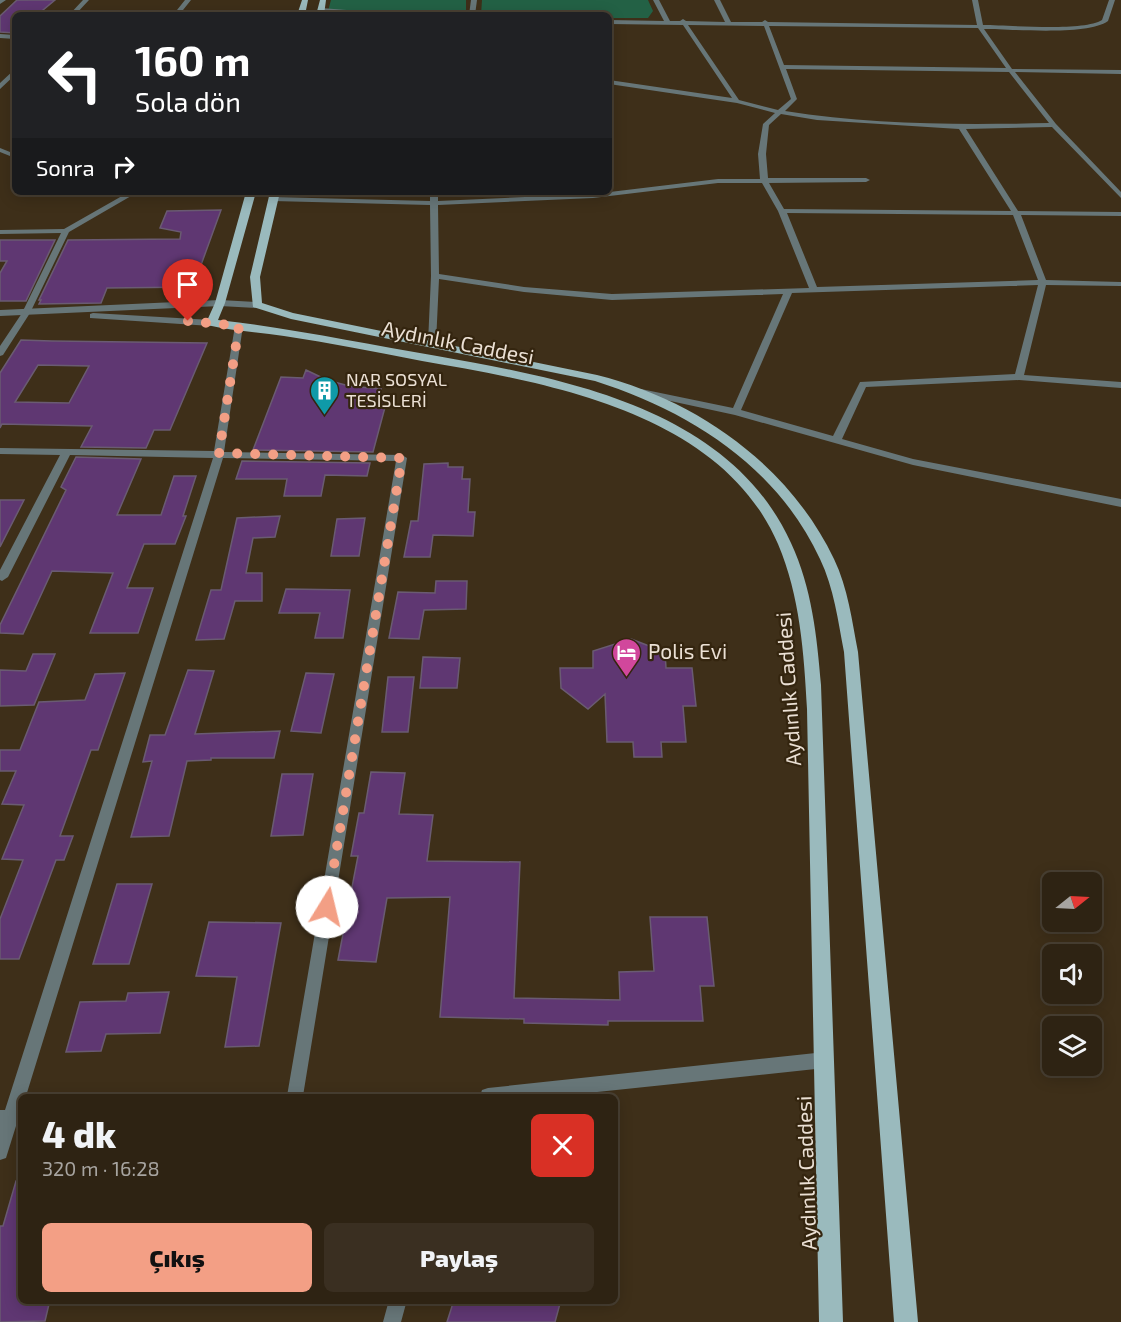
<!DOCTYPE html>
<html lang="tr">
<head>
<meta charset="utf-8">
<style>
  body { margin:0; font-family:"Exo 2",sans-serif; background:#3a2f21; color:#f1f3f6; height:100vh; display:flex; flex-direction:column; font-size:22px; white-space:nowrap }
  * { box-sizing:border-box; margin:0 }
  p { font-size:20px; color:#a7a4a0 }
  .icon { flex:none; width:33px; height:33px; fill:none; stroke:currentColor; stroke-width:2; stroke-linecap:round; stroke-linejoin:round }
  .map { position:relative; flex:1; overflow:hidden }
  .drawer { position:absolute; left:18px; top:1094px; width:600px; height:210px; display:flex; flex-direction:column; background:#2e2313; border-radius:9px; box-shadow:0 3px 15px #0003,0 0 0 2px #494033 }
  .drawer>* { flex:none }
  .hud { position:absolute; left:12px; top:12px; width:600px; height:183px; border-radius:9px; box-shadow:0 3px 15px #0003,0 0 0 2px #494033; background:#202124; color:#fff; overflow:hidden }
  .needle { width:39px; rotate:72deg }
  .buttons { position:absolute; left:1042px; top:872px; display:grid; gap:12px }
  .buttons a { display:grid; place-items:center; width:60px; height:60px; border-radius:9px; background:#2e2313; box-shadow:0 3px 15px #0003,0 0 0 2px #494033; font-size:30px }
  .pin { position:absolute; display:grid; place-items:center; width:51px; height:51px; color:#fff; margin:-62px -26px; border-radius:50% 50% 50% 0; rotate:-45deg; box-shadow:0 0 6px #0007 }
  .pin .icon { rotate:45deg }
  .me { position:absolute; width:66px; margin:-33px; rotate:9deg; stroke-linejoin:round; filter:drop-shadow(0 0 4px #0008) }
  .turn { display:flex; align-items:center; gap:21px; height:126px; padding:0 24px; font-size:27px }
  .turn .icon { width:78px; height:78px; stroke-width:2.5 }
  .turn b { display:block; font-size:42px; line-height:51px }
  .then { display:flex; align-items:center; height:57px; padding:0 24px; background:#0003; gap:12px; font-size:22px }
  .round { display:grid; place-items:center; flex:none; width:63px; height:63px; border-radius:9px; background:#3a2f21 }
  .overview { display:flex; align-items:center; justify-content:space-between; height:102px; padding:0 24px }
  h1 { font-size:36px; font-weight:800; line-height:45px }
  .cta { display:flex; gap:12px; margin-top:auto; padding:12px 24px }
  .cta a { flex:1; height:69px; border-radius:9px; background:#f39f85; color:#111; font-size:24px; font-weight:800; line-height:69px; text-align:center }
  .cta a+a { background:#3a2f21; color:#f1f3f6 }
  .map>svg:first-child { display:block }
  .green { fill:#236145 }
  .building { fill:#5f3772; stroke:#6a5b72; stroke-width:1.5; fill-rule:evenodd }
  .lines { fill:none; stroke-linecap:round; stroke-linejoin:round }
  .minor { fill:#677678; fill-rule:evenodd }
  .tertiary { fill:#677678; fill-rule:evenodd }
  .primary { fill:#9ababd; fill-rule:evenodd }
  .route { stroke:#f39f85; stroke-width:10; stroke-dasharray:0 18 }
  .labels { text-anchor:middle; stroke-width:4.5; stroke-linejoin:round; paint-order:stroke }
  .far-poi-label { font-size:18px; fill:#ebe0d4; stroke:#34250f; text-anchor:start }
  .street-label { font-size:21px; fill:#ebe0d4; stroke:#34250f }
  .poi-label { font-size:21px; fill:#ebe0d4; stroke:#34250f; text-anchor:start }
</style>
</head>
<body>
<div class="map">
<svg width="1121" height="1322" viewBox="0 0 1121 1322">
  <rect width="100%" height="100%" fill="#3e2f19"/>
  <path class="green" d="M331,0H466V11L460,14L328,11Z
    M482,0H648L653,11L648,18H609V15H481Z"/>
  <path class="building" d="M17,0H55L37,15H15V33L0,32V16Z
    M221,210L193,287L107,288L101,303L39,304L41,300H39L68,240L180,239L181,232L160,228L167,211Z
    M0,240H55L26,301H0V273L7,261H0Z
    M21,340L52,341L207,343L170,430H154L146,448L81,447L92,426L2,424L0,428V373ZM38,365L89,366L69,403L15,402Z
    M306,370L327,380L349,386L381,389L378,396H388L373,452L253,450L281,377L303,378Z
    M76,457L141,459L117,515H161L174,476H196L183,516H186L175,544H144L127,588H153L138,633H90L113,573L52,571L23,634L0,633V625L66,490L61,487Z
    M242,461L370,463L367,476L325,475L321,496H284L287,479H236Z
    M448,463V467H463L462,479H470L468,512H475L473,536L433,535L430,557H404L411,521H418L424,464Z
    M0,500H24L0,547Z
    M280,516L275,537L253,538L246,573H262V601H235L224,639L196,640L211,590H221L237,518Z
    M365,518L359,556H331L337,519Z
    M436,581H467L466,609L424,610L419,639L389,638L398,592L435,593Z
    M286,589L350,590L343,638H315L320,613H279Z
    M631,639L665,652L666,668H692L696,706H683L686,742H661L662,757H634L633,742H607L605,694L588,709L561,688L560,668H593V651Z
    M33,654H55L34,705L0,706V670L26,671Z
    M423,657L460,658L457,688H420Z
    M188,670L214,671L195,734L280,731L274,758H211V760L187,761L169,836L131,837L152,761L143,762L150,735H165Z
    M125,673L98,750H91L60,836H73L64,860H56L19,959H0V919L23,860L2,859L24,805L2,804L16,771H0V750H20L39,702L85,700L95,674Z
    M306,673L334,674L321,733L291,731Z
    M388,677H414L408,732H382Z
    M371,772L405,773L399,814L433,815L427,861L520,862L514,998L620,1000L619,972L654,971L650,917H707L714,986H700L703,1021H608V1025L524,1023V1019L440,1017L450,897L387,898L376,962L338,960L358,856H351L359,813H364Z
    M282,774H313L303,835L271,836Z
    M117,884H152L129,964H93Z
    M209,922L281,923L259,1046L225,1047L237,977L196,976Z
    M169,992L160,1033L106,1034L101,1051L66,1052L80,1002L126,1001L128,993Z
    M16,1181L21,1182V1300H50L45,1321L0,1322V1226H3Z
    M454,1300H561L555,1322H447Z"/>
  <g class="lines">
    <path class="minor" d="M0,0H6L0,4Z
      M83,0H89L75,15H69Z
      M185,0H191L179,15H173Z
      M471,0H477L475,15H469Z
      M653,0H659L670,21H680L683,19L686,21L725,22L714,0H720L731,22H762L765,20L768,22L977,25L972,0H978L983,25C1010,25 1082,32 1102,20L1109,0H1115L1108,21C1087,36 1012,29 984,29L1012,69L1121,70V74L1015,72L1056,124L1121,192V198L1052,127L966,129L1018,211L1121,212V216L1021,215L1046,280L1121,282V286L1046,285L1024,375L1121,382V388L1019,380L866,387L842,439L913,459L1121,499V507L913,465L735,415L638,394L636,392L641,389L733,408L783,294L612,300L524,292L439,279L436,343L432,346L428,343L431,276L430,205L273,201L269,199L273,197L430,201V192H438V201L593,194L718,179H760L758,154L763,124L775,113L737,103L609,84V80L732,98L683,25L609,24V20L664,21ZM688,25L764,26L791,99L778,110L739,100ZM769,26L978,28L1006,68L784,65ZM786,69L1009,72L1049,123C961,125 872,125 785,111L797,99ZM781,114L817,120L959,129L1011,211L784,209L769,183L866,182L870,180L866,178H768L766,154L769,125ZM718,183H762L778,211L809,288L612,294L524,287L439,274L438,205L593,198ZM787,213L1013,215L1038,280L817,287ZM1038,285L1015,374L860,382L833,436L741,410L792,293Z
      M321,8L385,13L388,15L319,11Z
      M0,34L15,35V39L0,38Z
      M15,69V75L0,89V83Z
      M13,141H15V145L10,143Z
      M0,148L15,154V158L0,152Z
      M74,192H122L94,197Z
      M129,192H138L69,232L30,313L3,355L0,356V346L22,313L61,233L0,234V230L64,229Z
      M239,323L243,326L224,452L402,455L407,458L303,1096H287L396,461L223,458L26,1096H21V1126H16L6,1158L0,1160V1110H5L213,458L70,455L8,577L2,581L0,580V570L60,455L0,454V448L214,451L235,326Z
      M825,1052L831,1054L833,1060L831,1066L825,1068L559,1096H480L482,1090L488,1088Z
      M389,1300H407L401,1322H383Z"/>
    <path class="tertiary" d="M220,300L257,302L261,305L257,308L220,306L0,316V310Z
      M93,313L211,320L215,323L211,326L90,318V314Z"/>
    <path class="primary" d="M302,0H308L305,15H297Z
      M320,0H326L324,15H316Z
      M246,192H256L225,303L218,320C291,328 364,344 437,356C567,379 730,409 791,543C812,588 817,637 821,685L843,1322H819L807,709C804,653 800,596 778,544C721,412 548,383 422,361C376,352 330,343 284,336C259,332 232,331 207,325L206,323L215,303Z
      M270,192H280L260,277L262,303L293,313L597,375C697,400 789,465 834,559C848,588 852,621 858,652L918,1322H894L844,652C838,621 834,588 820,559C777,466 689,411 595,381L291,319L253,307L250,277Z"/>
  </g>
  <g class="lines">
    <path class="route" d="M188,321L239,326L219,453L402,458L327,907"/>
  </g>
  <defs>
    <symbol id="building-pin" viewBox="-11 -11 22 30"><path d="M0 17L-7.5 6A9.5 9.5 0 1 1 7.5 6Z" fill="#0f9aa8" stroke="#34250f"/><path d="M-4-6H4V6H1V3H-1V6H-4ZM-2.5-4.3h1.7v1.8h-1.7ZM.8-4.3h1.7v1.8H.8ZM-2.5-1h1.7V.8h-1.7ZM.8-1h1.7V.8H.8Z" fill="#fff"/></symbol>
    <symbol id="hotel-pin" viewBox="-11 -11 22 30"><path d="M0 17L-7.5 6A9.5 9.5 0 1 1 7.5 6Z" fill="#d1479c" stroke="#34250f"/><path d="M-6-4.5h1.5V1H6V5H4.5V3h-9V5H-6ZM-4 0a1.8 1.8 0 1 1 3.6 0ZM.5 0V-2.5h3Q6-2.5 6 0Z" fill="#fff"/></symbol>
  </defs>
  <g fill-rule="evenodd">
    <use href="#building-pin" x="308" y="374" width="33" height="45"/>
    <use href="#hotel-pin" x="610" y="636" width="33" height="45"/>
  </g>
  <g class="labels">
    <g class="far-poi-label">
      <text x="346" y="386">NAR SOSYAL<tspan x="346" dy="21">TESİSLERİ</tspan></text>
    </g>
    <g class="street-label">
      <text transform="translate(458 343) rotate(11)" y="7">Aydınlık Caddesi</text>
      <text transform="translate(789 689) rotate(-94)" y="7">Aydınlık Caddesi</text>
      <text transform="translate(807 1173) rotate(-92)" y="7">Aydınlık Caddesi</text>
    </g>
    <g class="poi-label">
      <text x="648" y="659">Polis Evi</text>
    </g>
  </g>
</svg>
<div class="buttons">
<a><svg class="needle" viewBox="-14 -14 28 28"><path d="M0-13l5 13h-10z" fill="#e53935"/><path d="M0 13l5-13h-10z" fill="#a7a4a0"/></svg></a>
<a><svg class="icon" aria-label="sound" viewBox="0 0 24 24"><path d="M4 9h4l5-4v14l-5-4H4zM17 9q2 3 0 6"/></svg></a>
<a><svg class="icon" aria-label="layers" viewBox="0 0 24 24"><path d="M12 4l9 5-9 5-9-5zM3 14l9 5 9-5"/></svg></a>
</div>
<div class="pin" style="left:188px;top:321px;background:#d93025"><svg class="icon" aria-label="arrive" viewBox="0 0 24 24"><path d="M6 21V4h12l-3 4 3 4H6"/></svg></div>
<svg class="me" style="left:327px;top:907px" viewBox="-20 -20 40 40"><circle r="19" fill="#fff"/><path d="M0-13L10 11 0 6-10 11z" fill="#f39f85"/></svg>
<div class="hud">
<div class="turn"><svg class="icon" aria-label="left" viewBox="0 0 24 24"><path d="M17 20v-9H6M10 6l-5 5 5 5"/></svg><div><b>160 m</b>Sola dön</div></div>
<div class="then">Sonra<svg class="icon" aria-label="right" viewBox="0 0 24 24"><path d="M7 20v-9h11M14 6l5 5-5 5"/></svg></div>
</div>
<section class="drawer">
<div class="overview"><div><h1>4 dk</h1><p>320 m · 16:28</p></div><a class="round" style="background:#d93025;color:#fff"><svg class="icon" aria-label="close" viewBox="0 0 24 24"><path d="M6 6l12 12M18 6L6 18"/></svg></a></div>
<div class="cta"><a>Çıkış</a><a>Paylaş</a></div>
</section>
</div>
</body>
</html>
